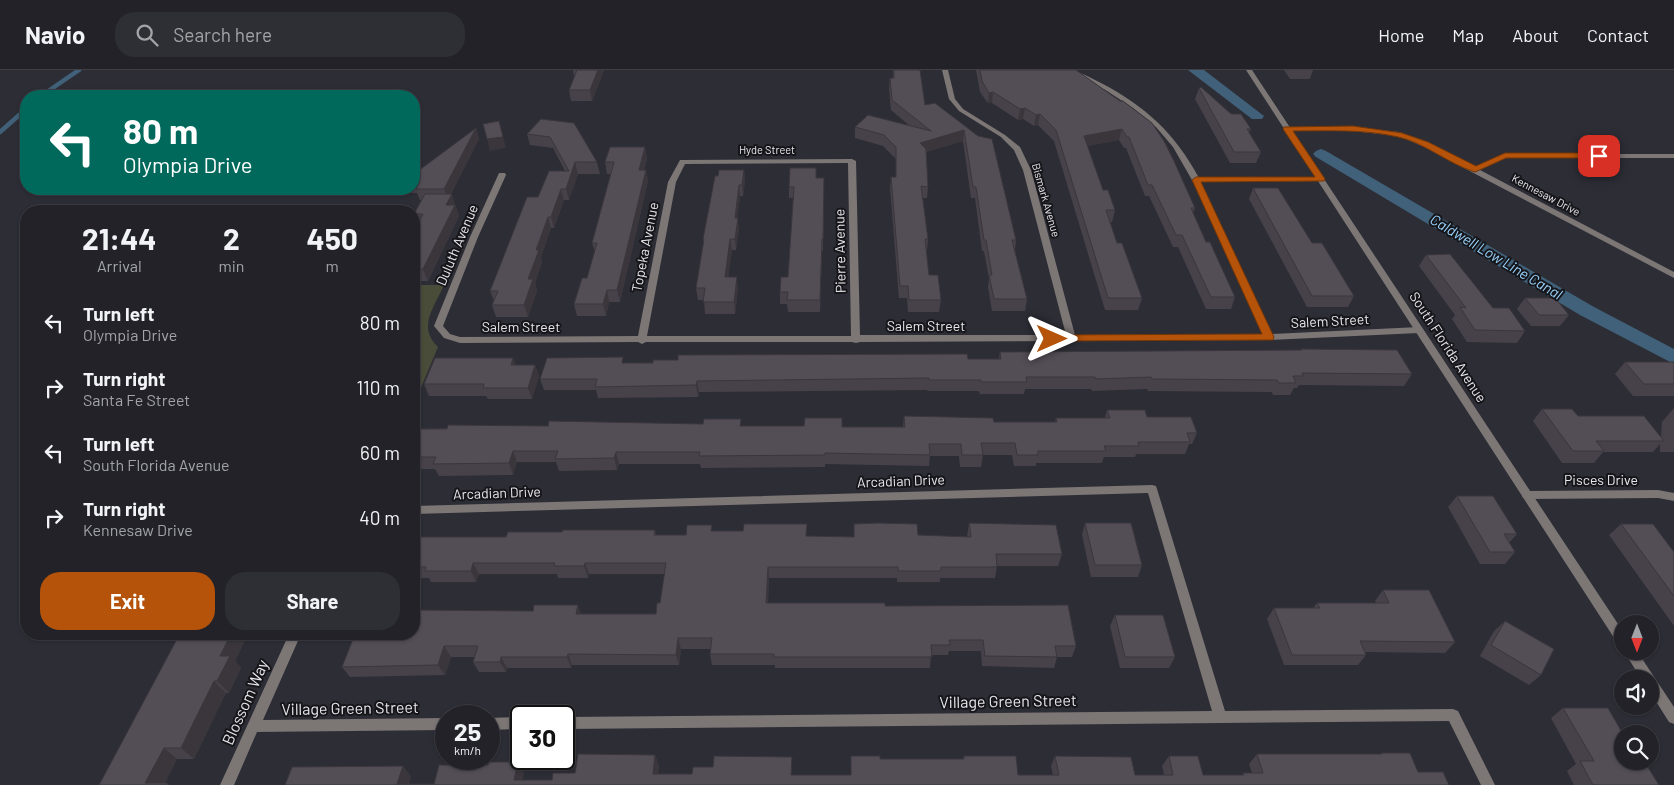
<!DOCTYPE html>
<html lang="en">
<head>
<meta charset="utf-8">
<style>
  body { margin:0; font-family:Barlow,sans-serif; background:#2e2f34; color:#f1f3f6; height:100vh; display:flex; flex-direction:column; font-size:19px; white-space:nowrap }
  * { box-sizing:border-box; margin:0 }
  p { font-size:16px; color:#a2a4a8 }
  .icon { flex:none; width:28px; height:28px; fill:none; stroke:currentColor; stroke-width:2; stroke-linecap:round; stroke-linejoin:round }
  .map { position:relative; flex:1; overflow:hidden }
  .panel { position:absolute; left:20px; top:135px; width:400px; height:435px; display:flex; flex-direction:column; background:#222228; border-radius:20px; box-shadow:0 1px 4px #0004,0 0 0 1px #3f3f45 }
  .panel>* { flex:none }
  .top-card { position:absolute; left:20px; top:20px; width:400px; height:105px; border-radius:20px; box-shadow:0 1px 4px #0004,0 0 0 1px #3f3f45; background:#00695c; color:#fff; overflow:hidden }
  .needle { width:32px; rotate:180deg }
  .fabs { position:absolute; left:1614px; top:545px; display:grid; gap:10px }
  .fabs a { display:grid; place-items:center; width:45px; height:45px; border-radius:50%; background:#222228; box-shadow:0 1px 4px #0004,0 0 0 1px #3f3f45; font-size:25px }
  .speed { position:absolute; left:435px; top:635px; display:flex; gap:10px; font-size:25px; font-weight:700; text-align:center }
  .speed>* { display:grid; place-content:center; width:65px; height:65px; border-radius:50%; background:#222228; box-shadow:0 1px 4px #0004,0 0 0 1px #3f3f45; line-height:1 }
  .speed small { font-size:12px; font-weight:400 }
  .speed .limit { border:2px solid #111; border-radius:8px; background:#fff; color:#111 }
  .pin { position:absolute; display:grid; place-items:center; width:42px; height:42px; color:#fff; margin:-21px; border-radius:10px; box-shadow:0 2px 8px #0006 }
  .me { position:absolute; width:55px; margin:-28px; rotate:90deg; stroke-linejoin:round; filter:drop-shadow(0 0 4px #0008) }
  .turn { display:flex; align-items:center; gap:18px; height:105px; padding:0 20px; font-size:22px }
  .turn .icon { width:65px; height:65px; stroke-width:2.5 }
  .turn b { display:block; font-size:35px; line-height:42px }
  .eta { display:flex; justify-content:space-evenly; align-items:center; height:85px; text-align:center }
  .eta b { font-size:30px; font-weight:700; line-height:35px }
  .primary-button { display:flex; gap:10px; margin-top:auto; padding:10px 20px }
  .primary-button a { flex:1; height:58px; border-radius:20px; background:#b45309; color:#fff; font-size:20px; font-weight:700; line-height:58px; text-align:center }
  .primary-button a+a { background:#2e2f34; color:#f1f3f6 }
  ul { padding:0; list-style:none }
  li { display:flex; align-items:center; gap:15px; height:65px; padding:0 20px }
  li div { flex:1 }
  li b { display:block; font-size:19px }
  li em { font-style:normal }
  header { display:flex; align-items:center; gap:30px; box-sizing:border-box; height:70px; padding:0 25px; background:#222228; border-bottom:1px solid #3f3f45 }
  header strong { font-size:24px }
  nav { display:flex; gap:28px; margin-inline-start:auto; font-size:18px }
  .search { width:350px; height:45px; background:#2e2f34; display:flex; align-items:center; gap:12px; box-sizing:border-box; padding:0 18px; border-radius:20px; color:#a2a4a8; font-size:19px }
  .map>svg:first-child { display:block }
  .green { fill:#484c38 }
  .lines { fill:none; stroke-linecap:round; stroke-linejoin:round }
  .stream { stroke:#406179; stroke-width:4.5 }
  .canal { fill:#406179; fill-rule:evenodd }
  .minor { fill:#7c7675; fill-rule:evenodd }
  .tertiary { fill:#7c7675; fill-rule:evenodd }
  .wall { fill:#47424a }
  .shaded-wall { fill:#3a363c }
  .building { fill:#534d56; stroke:#3a363c }
  .route { fill:#b45309; stroke:#753606 }
  .labels { text-anchor:middle; stroke-width:4; stroke-linejoin:round; paint-order:stroke }
  .far-street-label { font-size:11px; fill:#e6e6ec; stroke:#16161a }
  .street-label { font-size:14px; fill:#e6e6ec; stroke:#16161a }
  .water-label { font-size:15px; font-style:italic; fill:#99d4fe; stroke:#16161a }
  .near-street-label { font-size:16px; fill:#e6e6ec; stroke:#16161a }
</style>
</head>
<body>
<header>
<strong>Navio</strong>
<div class="search"><svg class="icon" aria-label="search" viewBox="0 0 24 24"><circle cx="10" cy="10" r="6"/><path d="M15 15l6 6"/></svg>Search here</div>
<nav><a>Home</a><a>Map</a><a>About</a><a>Contact</a></nav>
</header>
<div class="map">
<svg width="1674" height="715" viewBox="0 0 1674 715">
  <rect width="100%" height="100%" fill="#2d2d36"/>
  <path class="green" d="M414,215H444C434,238 417,257 438,277L414,334Z"/>
  <g class="lines">
    <path class="stream" d="M41,26L79,0
      M0,62L26,39"/>
    <path class="canal" d="M1188,0H1204L1264,46L1262,49H1252Z
      M1321,79L1326,81L1594,237L1674,279V294L1580,245L1316,87L1313,84L1316,81Z"/>
    <path class="minor" d="M942,0H948L955,29L963,39L1005,65L1020,77L1031,100L1075,265L1263,264L1196,117L1173,77L1156,57L1133,38L1107,21L1065,0C1078,0 1089,7 1101,13C1145,36 1175,63 1199,108L1324,107V111H1321L1201,112L1272,264L1419,257L1424,260L1419,263L1269,270L1075,271L1072,272L1069,271L860,272L856,273L852,272H646L642,274L638,272L460,273L444,268L434,256L470,167L499,103H505L506,105L478,167L443,256L450,264L460,267L638,266L668,112L680,90L852,89L856,91L860,265H1066L1023,100L1014,80L1001,67L959,41L949,29ZM848,93L851,266H647L676,112L685,94Z
      M1287,57H1353L1399,62L1428,72L1474,97L1505,84H1674V88H1506L1480,100L1674,202V208L1422,76L1398,66L1353,61L1285,60L1284,59Z
      M1152,415L1156,416L1157,419L1225,641L1453,639L1458,641L1495,715H1481L1449,651L564,659V647L1212,641L1148,423L414,444V436Z
      M1658,420L1674,423V431L1658,428L1527,429L1523,428L1522,425L1523,422L1527,421Z
      M289,564H301L263,650L446,648V660L257,662L234,715H220Z
      M521,647V659L489,660V648Z"/>
    <path class="tertiary" d="M1246,0H1252L1622,560V575L1618,574Z
      M1624,581H1637L1674,637V654L1669,652L1650,622V609H1641Z"/>
  </g>
  <path class="wall" d="M573,0H604L592,31H571L569,20L574,7Z
    M893,0H920L925,35L978,66L1016,170L1015,180L1027,229L1025,241H992L988,217L989,209L984,181H982L975,128H971L963,71L926,82L928,117L927,128H923L928,169L927,181H926L929,205L941,230L939,242H908L907,228H899L890,118L891,107H896V89L883,76L855,68V57L910,56L891,40L889,19L890,8H893Z
    M976,0H1076L1195,138L1193,143L1206,172L1235,227L1231,239H1206L1178,177H1173L1149,126H1145L1126,78H1124L1119,70L1087,76L1103,120L1115,140L1112,152H1110L1117,173L1142,228L1138,240H1105L1054,71L1038,55L1034,56L1023,49L1018,50L992,33H988L980,22Z
    M1284,0H1313L1310,9H1290Z
    M1199,18L1251,59L1249,63L1261,82L1256,93H1230L1195,29Z
    M541,49L597,92L600,104H578L569,130H564L554,158H551L541,187L542,192L535,213L537,221L528,247H496L492,235L494,231L490,221L538,127L565,101L553,78L530,75L527,64Z
    M476,58L479,69L451,124L459,146L428,211H414V162L418,154L414,144L421,130H420L417,123H409L407,119H414V104Z
    M645,77L647,89L644,100H646L648,111L620,232H609L606,246H577L574,234L587,208L595,182L592,173L611,104H607L605,92Z
    M744,100L745,111L743,126H740L737,148L739,159L736,180H732L728,207L738,218L735,244H705L704,230H698L696,218L703,174V169L718,106Z
    M816,108L824,119L823,181H822L820,242H788L787,234H780V222L788,207L793,128H789V117Z
    M1253,118L1312,173L1354,226L1348,237H1307L1249,129Z
    M1426,185L1493,238L1525,261L1517,273L1467,272L1452,249L1455,245L1419,196Z
    M1525,228L1569,245L1560,256H1531L1517,239Z
    M1301,279L1412,304L1404,316L1299,315L1297,318H1294L1290,325H1273L1272,322L1148,321L1147,319L1092,321L1091,319H1025L1024,324H980L979,321H928L927,320L699,322L698,327L598,328L596,320H544L540,309L624,293L999,289L1000,282L1300,281Z
    M513,288L516,295H535L539,306L532,329H488L486,326H429L424,314Z
    M1625,292H1674V326H1633L1615,304Z
    M1674,338V382H1660V374L1653,382H1603L1594,393H1562L1533,351L1542,339L1578,346L1661,367L1662,352Z
    M1107,340L1147,347L1197,363L1192,374H1189L1185,384H1136L1135,387H1104L1102,393H1036V396H1014L1012,385H983L981,397H960L959,386H930L929,396L825,394V397L701,398L700,394H619L617,400L559,401L556,392H517L513,405L439,406L435,399H414V359L548,356L903,357L904,346L994,352H1055L1056,348H1105Z
    M1457,426L1517,464L1509,473L1515,482L1505,494H1480L1448,437Z
    M969,453L1062,484L1058,496H997L995,508H940V512H897V508H769L768,533L885,536L1076,576L1072,587H1057L1054,598L982,596L981,581H949L948,585H931L930,598H775V595H712L710,584L711,579H681L679,595H572L571,598H507L506,602H479L473,592L475,587H451L445,605L350,607L342,597L582,544H656L660,533L665,504H589L588,508H558L557,504H479L476,512H431L429,508H414V467H506L562,462L655,460L656,465H686L713,461L807,466L854,467V454L918,465L967,467Z
    M1085,453L1142,495L1138,507H1091L1082,465Z
    M1621,454L1674,482V556L1609,465Z
    M1383,520L1455,572L1445,583L1365,582L1366,585L1358,595H1284L1267,549L1274,538H1313L1317,533H1376L1375,531Z
    M1115,545L1175,587L1169,598H1120L1110,556Z
    M1505,551L1541,605L1529,615L1480,586L1494,561Z
    M202,564H248L235,591L241,598L229,623H226L194,689H177L165,713H167L169,715H99L199,569Z
    M1563,638L1622,691L1659,715H1574L1567,701L1576,694L1551,648Z
    M1382,683L1418,702L1449,715H285L411,706L409,714H434L524,702L522,710H552L575,703L655,685L659,696L658,704H692L792,697V705H850L880,689H963L964,686L1018,705H1053L1051,696L1055,686L1135,705H1164L1162,696L1169,686L1203,705H1242L1243,703H1252L1249,694L1257,684H1380Z"/>
  <path class="shaded-wall" d="M598,0H604L592,31L590,20Z
    M993,22L992,33H988L989,23Z
    M1025,38L1023,49L1018,50L1020,39Z
    M1040,44L1038,55L1034,56L1036,45Z
    M499,51L506,78L490,81L487,69Z
    M476,58L479,69L448,130L444,119Z
    M1122,59L1119,70L1081,77L1084,66Z
    M964,60L963,71L919,84L920,73Z
    M645,77L647,89L641,111L639,100Z
    M575,92L578,104L569,130L566,119Z
    M646,100L648,111L620,232L617,220Z
    M744,100L745,111L743,126L742,115Z
    M739,115L740,126L736,159L735,148Z
    M561,119L564,130L554,158L551,147Z
    M452,124L459,146L428,211L423,199L446,135Z
    M548,147L551,158L541,187L542,192L535,213L537,221L528,247L524,235L528,209L536,180Z
    M738,148L739,159L736,180L735,169Z
    M730,169L732,180L727,218L725,207Z
    M822,169V181L820,242V230Z
    M737,207L738,218L735,244L734,232Z
    M607,220L609,232L606,246L603,234Z
    M513,288L518,300L511,295Z
    M535,295L539,306L532,329L528,318Z
    M697,311L699,322L698,327L696,315Z
    M513,381L517,392L513,405L509,393Z
    M616,382L619,394L617,400L614,388Z
    M473,493L479,504L476,512L471,501Z
    M585,493L589,504L588,508L584,496Z
    M768,497L769,508L767,544L766,533Z
    M578,535L582,546L576,544Z
    M231,564H248L235,591L241,598L229,623L217,611L220,586Z
    M678,568L681,579L679,595L676,585Z
    M444,576L451,587L445,605L438,595Z
    M568,584L572,595L571,598L567,587Z
    M501,587L507,598L506,602L500,592Z
    M214,611L226,623L194,689L181,678Z
    M164,678L177,689L164,715L145,713Z
    M655,685L659,696L656,714L653,704Z
    M792,687V715L791,705Z
    M518,692L524,702L521,715L514,710Z
    M403,696L411,706L408,715L397,714Z"/>
  <path class="building" d="M577,0H598L590,20H569Z
    M894,0H920L925,35L935,33L978,66L992,69L1016,170H1012L1027,229H994L989,205H992L986,170H984L976,117H973L964,60L920,73L926,79L928,117L921,116L928,169H925L929,205H938L941,230H909L908,216H900L891,107H896V77L884,65L855,57L868,45L931,61L892,30L890,8H894Z
    M980,0H1076L1120,31H1123L1152,53L1164,71L1174,91L1195,138H1191L1206,172H1210L1235,227H1211L1182,165H1176L1152,115H1148L1129,67H1127L1122,59L1084,66L1103,120H1108L1115,140H1106L1117,173H1122L1142,228H1108L1056,60L1040,44L1036,45L1025,38L1020,39L993,22L989,23L982,11Z
    M1201,17L1231,44H1241L1251,59H1247L1261,82H1234L1199,18Z
    M541,49L574,53L597,92H575L566,119H561L551,147H548L536,180H539L528,209H533L524,235H492L498,221H490L527,127H538L549,101H569L550,67L527,64Z
    M499,51L503,67L487,69L483,54Z
    M476,58L444,119H416L420,111H414V104Z
    M610,77H645L639,100H646L617,220H607L603,234H574L582,208H587L597,173H592L614,92H605Z
    M790,98H816V108H824L823,169H822L820,230H787L788,222H780L781,207H788L794,117H789Z
    M719,100H744L742,115H739L735,148H738L735,169H730L725,207H737L734,232H703L705,218H696L704,169H703L715,106H718Z
    M1253,118H1278L1312,173H1322L1354,226H1312Z
    M425,124H452L446,135H455L423,199H414V162L423,144H414Z
    M1450,184L1493,238H1509L1525,261L1475,260L1460,237L1466,238L1426,185Z
    M1525,228H1555L1569,245H1539Z
    M1301,279L1397,280L1412,304L1302,303L1303,306H1293L1296,313H1279L1277,310L1152,309L1151,307L1096,309L1095,307H1026L1027,312H981V310H929V308L697,311L696,315L595,317L597,309H540L547,288L623,287L622,293H653V290H678V285L967,284L968,289H1001L1000,282L1302,280Z
    M435,288H513L511,295H535L528,318H483L484,314H424Z
    M1625,292H1674V314H1644Z
    M1542,339H1572L1578,346H1644L1664,371H1596L1604,381H1573Z
    M1107,340H1145L1147,347H1191L1197,363H1187L1190,372H1138L1139,376H1104L1106,381H1038V385H1017L1015,373H981L983,385H962L961,374H929L930,385L825,383V385L699,386L700,382H616L614,388L555,389L558,381H513L509,393L433,394L436,387H414V359H447L448,355L548,356L549,351L703,354L704,349H741L740,356H804L805,348H842V357H905L904,346L993,348L994,352H1057L1056,348H1110Z
    M1457,426H1493L1517,464H1504L1515,482H1490Z
    M878,453L917,454L918,465L971,467L969,453L1056,455L1062,484H996L997,497H941V501H898V497H768L766,533H885V536L1068,535L1076,576H1055L1057,587L985,586L983,570H949L950,575H931L932,587H774V584H710L712,568H678L676,585L568,584L567,587H501L500,592H473L478,576H444L438,595L342,597L355,564H414V540L533,541L534,535H578L576,544H656L657,533H660L666,493H585L584,496H554L555,493H473L471,501H425L426,497H414V467H506L508,462H562L563,460H655L654,465H686L687,455H712L711,461H743L744,454H807L806,466L854,467V454Z
    M1085,453H1131L1142,495H1095Z
    M1621,454H1653L1674,482V526Z
    M1383,520H1429L1455,572L1360,571L1366,585H1292L1274,538H1320L1317,533H1389Z
    M1115,545H1163L1175,587H1125Z
    M1505,551L1554,579L1541,605L1491,575Z
    M202,564H231L220,586H230L217,611H214L181,678H164L145,713H167L166,715H99L177,569H199Z
    M1563,638H1608L1623,664H1622V691H1644L1659,715H1593L1580,691H1594Z
    M1382,683H1410L1418,702H1443L1449,715H285L292,697L403,696L397,714H434L439,695H488L489,692H518L514,710H552L553,703H575L578,684L655,685L653,704H692L693,697H713L714,686L792,687L791,705H851V686H880V689H964V686H1016L1018,705H1059L1055,686L1131,687L1135,705H1173L1169,686H1198L1203,705H1244L1243,703H1263L1257,684H1382Z"/>
  <path class="route" d="M1353,56L1402,63L1428,72L1476,96L1505,83H1599L1603,86L1599,88H1506L1475,102C1448,94 1426,73 1398,67C1364,59 1327,61 1293,61L1325,109L1324,111L1201,112L1274,267L1273,270L1049,271L1047,269L1049,266L1052,265L1262,264L1192,110L1196,107H1315L1283,59L1284,57Z"/>
  <g class="labels">
    <g class="far-street-label">
      <text x="767" y="84">Hyde Street</text>
      <text transform="translate(1546 125) rotate(28)" y="4">Kennesaw Drive</text>
      <text transform="translate(1046 130) rotate(74)" y="4">Bismark Avenue</text>
    </g>
    <g class="street-label">
      <text transform="translate(457 175) rotate(-67)" y="5">Duluth Avenue</text>
      <text transform="translate(645 177) rotate(-79)" y="5">Topeka Avenue</text>
      <text transform="translate(840 181) rotate(-91)" y="5">Pierre Avenue</text>
      <text transform="translate(1330 251) rotate(-3)" y="5">Salem Street</text>
      <text x="926" y="261">Salem Street</text>
      <text x="521" y="262">Salem Street</text>
      <text transform="translate(1448 277) rotate(57)" y="5">South Florida Avenue</text>
      <text x="1601" y="415">Pisces Drive</text>
      <text transform="translate(901 411) rotate(-2)" y="5">Arcadian Drive</text>
      <text transform="translate(497 423) rotate(-2)" y="5">Arcadian Drive</text>
    </g>
    <g class="water-label">
      <text transform="translate(1496 187) rotate(31)" y="5">Caldwell Low Line Canal</text>
    </g>
    <g class="near-street-label">
      <text transform="translate(1008 631) rotate(-1)" y="6">Village Green Street</text>
      <text transform="translate(245 632) rotate(-66)" y="6">Blossom Way</text>
      <text transform="translate(350 638) rotate(-1)" y="6">Village Green Street</text>
    </g>
  </g>
</svg>
<div class="fabs">
<a><svg class="needle" viewBox="-14 -14 28 28"><path d="M0-13l5 13h-10z" fill="#e53935"/><path d="M0 13l5-13h-10z" fill="#a2a4a8"/></svg></a>
<a><svg class="icon" aria-label="sound" viewBox="0 0 24 24"><path d="M4 9h4l5-4v14l-5-4H4zM17 9q2 3 0 6"/></svg></a>
<a><svg class="icon" aria-label="search" viewBox="0 0 24 24"><circle cx="10" cy="10" r="6"/><path d="M15 15l6 6"/></svg></a>
</div>
<div class="speed"><div>25<small>km/h</small></div><div class="limit">30</div></div>
<div class="pin" style="left:1599px;top:86px;background:#d93025"><svg class="icon" aria-label="arrive" viewBox="0 0 24 24"><path d="M6 21V4h12l-3 4 3 4H6"/></svg></div>
<svg class="me" style="left:1052px;top:269px" viewBox="-20 -20 40 40"><path d="M0-17L14 15 0 8-14 15z" fill="#b45309" stroke="#fff" stroke-width="4"/></svg>
<div class="top-card">
<div class="turn"><svg class="icon" aria-label="left" viewBox="0 0 24 24"><path d="M17 20v-9H6M10 6l-5 5 5 5"/></svg><div><b>80 m</b>Olympia Drive</div></div>
</div>
<section class="panel">
<div class="eta">
<div><b>21:44</b><p>Arrival</p></div>
<div><b>2</b><p>min</p></div>
<div><b>450</b><p>m</p></div>
</div>
<ul>
<li><svg class="icon" aria-label="left" viewBox="0 0 24 24"><path d="M17 20v-9H6M10 6l-5 5 5 5"/></svg><div><b>Turn left</b><p>Olympia Drive</p></div><em>80 m</em></li>
<li><svg class="icon" aria-label="right" viewBox="0 0 24 24"><path d="M7 20v-9h11M14 6l5 5-5 5"/></svg><div><b>Turn right</b><p>Santa Fe Street</p></div><em>110 m</em></li>
<li><svg class="icon" aria-label="left" viewBox="0 0 24 24"><path d="M17 20v-9H6M10 6l-5 5 5 5"/></svg><div><b>Turn left</b><p>South Florida Avenue</p></div><em>60 m</em></li>
<li><svg class="icon" aria-label="right" viewBox="0 0 24 24"><path d="M7 20v-9h11M14 6l5 5-5 5"/></svg><div><b>Turn right</b><p>Kennesaw Drive</p></div><em>40 m</em></li>
</ul>
<div class="primary-button"><a>Exit</a><a>Share</a></div>
</section>
</div>
</body>
</html>
